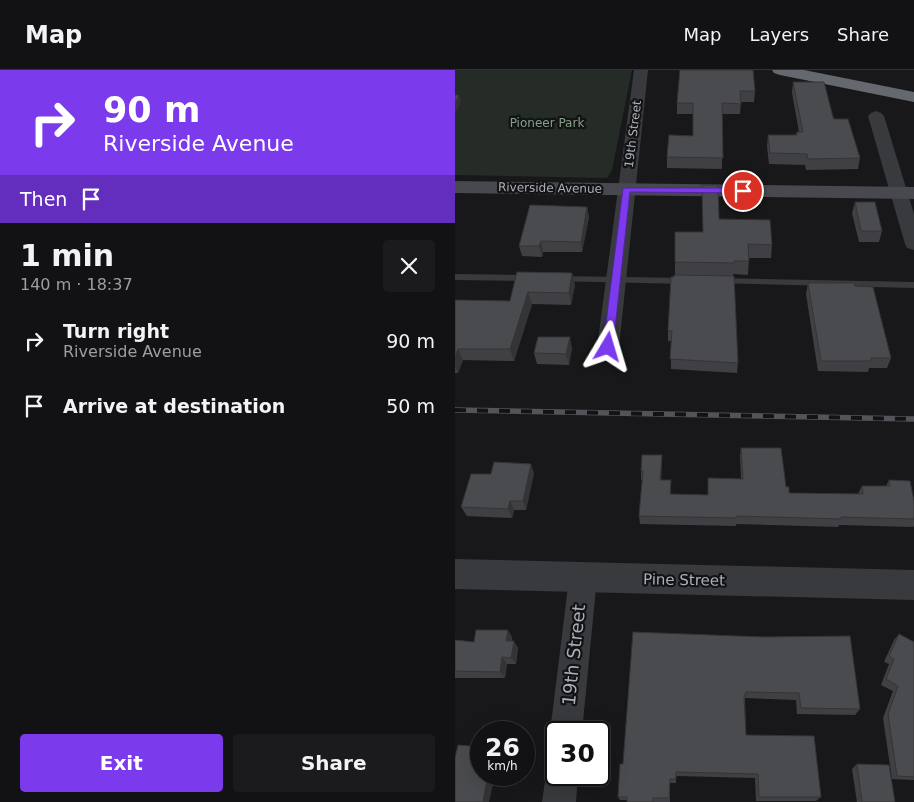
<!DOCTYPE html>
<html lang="en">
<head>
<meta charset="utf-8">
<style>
  body { margin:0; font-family:"DejaVu Sans",sans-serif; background:#1b1b1d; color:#f1f3f6; height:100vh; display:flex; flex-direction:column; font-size:19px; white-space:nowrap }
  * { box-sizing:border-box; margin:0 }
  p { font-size:16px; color:#9c9ea0 }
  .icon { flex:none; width:28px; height:28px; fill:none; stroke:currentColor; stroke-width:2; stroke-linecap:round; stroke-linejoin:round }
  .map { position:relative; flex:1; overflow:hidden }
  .sheet { display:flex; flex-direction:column; background:#121214; width:455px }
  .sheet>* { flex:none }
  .top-card { background:#7c3aed; color:#fff; overflow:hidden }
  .speed { position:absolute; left:15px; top:651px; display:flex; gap:10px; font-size:25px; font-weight:700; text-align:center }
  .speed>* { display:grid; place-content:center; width:65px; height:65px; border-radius:50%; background:#121214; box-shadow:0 5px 20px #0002,0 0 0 1px #313234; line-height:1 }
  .speed small { font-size:12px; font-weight:400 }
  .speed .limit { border:2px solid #111; border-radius:8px; background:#fff; color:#111 }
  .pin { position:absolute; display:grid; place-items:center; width:42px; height:42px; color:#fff; margin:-21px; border:2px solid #fff; border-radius:50%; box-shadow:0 1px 5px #0007 }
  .me { position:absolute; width:55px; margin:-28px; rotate:7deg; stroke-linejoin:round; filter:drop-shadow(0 0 4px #0008) }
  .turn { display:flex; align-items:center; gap:18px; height:105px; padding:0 20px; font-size:22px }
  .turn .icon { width:65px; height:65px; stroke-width:2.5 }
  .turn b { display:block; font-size:35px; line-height:42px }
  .then { display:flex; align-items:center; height:48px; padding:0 20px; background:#0003; gap:10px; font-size:19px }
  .round { display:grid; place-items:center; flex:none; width:52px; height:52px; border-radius:5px; background:#1b1b1d }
  .summary { display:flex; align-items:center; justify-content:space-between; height:85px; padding:0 20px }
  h1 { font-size:30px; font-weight:700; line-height:38px }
  .primary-button { display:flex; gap:10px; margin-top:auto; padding:10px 20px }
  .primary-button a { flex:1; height:58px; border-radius:5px; background:#7c3aed; color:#fff; font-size:20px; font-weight:700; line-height:58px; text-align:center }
  .primary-button a+a { background:#1b1b1d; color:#f1f3f6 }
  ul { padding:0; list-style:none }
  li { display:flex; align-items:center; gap:15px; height:65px; padding:0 20px }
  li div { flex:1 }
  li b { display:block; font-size:19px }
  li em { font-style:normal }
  header { display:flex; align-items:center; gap:30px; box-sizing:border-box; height:70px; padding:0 25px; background:#121214; border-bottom:1px solid #313234 }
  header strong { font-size:24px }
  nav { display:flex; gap:28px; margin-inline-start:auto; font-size:18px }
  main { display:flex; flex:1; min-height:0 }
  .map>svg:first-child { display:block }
  .green { fill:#252b26 }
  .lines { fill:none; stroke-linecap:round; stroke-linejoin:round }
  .service { fill:#393a3e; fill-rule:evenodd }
  .minor { fill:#393a3e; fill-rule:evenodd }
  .tertiary { fill:#393a3e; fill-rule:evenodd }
  .secondary { fill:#48494e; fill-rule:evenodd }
  .motorway { fill:#66686f; fill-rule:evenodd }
  .rail-casing { stroke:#535459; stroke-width:5.5 }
  .rail { stroke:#131315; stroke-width:4; stroke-dasharray:11; stroke-linecap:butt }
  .wall { fill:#404044 }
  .shaded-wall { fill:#343437 }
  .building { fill:#4a4b4f; stroke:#343437 }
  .route { fill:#7c3aed; stroke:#51269a }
  .labels { text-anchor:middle; stroke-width:4.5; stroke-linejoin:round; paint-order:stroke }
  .far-park-label { font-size:12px; fill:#85a089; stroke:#131315 }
  .far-street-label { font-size:12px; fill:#acafb8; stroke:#131315 }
  .street-label { font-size:15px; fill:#acafb8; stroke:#131315 }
  .near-street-label { font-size:18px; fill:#acafb8; stroke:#131315 }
</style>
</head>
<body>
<header>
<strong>Map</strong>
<nav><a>Map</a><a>Layers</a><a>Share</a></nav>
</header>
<main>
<section class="sheet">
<div class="top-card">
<div class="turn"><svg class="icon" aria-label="right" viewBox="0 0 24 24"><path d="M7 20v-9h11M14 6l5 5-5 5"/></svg><div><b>90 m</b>Riverside Avenue</div></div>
<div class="then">Then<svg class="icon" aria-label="arrive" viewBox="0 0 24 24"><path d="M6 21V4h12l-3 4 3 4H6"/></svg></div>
</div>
<div class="summary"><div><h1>1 min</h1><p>140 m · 18:37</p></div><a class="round"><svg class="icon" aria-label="close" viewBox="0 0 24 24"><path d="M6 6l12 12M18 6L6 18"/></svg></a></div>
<ul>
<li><svg class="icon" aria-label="right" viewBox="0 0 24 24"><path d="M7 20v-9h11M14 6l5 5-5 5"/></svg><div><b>Turn right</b><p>Riverside Avenue</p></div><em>90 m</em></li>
<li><svg class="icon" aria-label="arrive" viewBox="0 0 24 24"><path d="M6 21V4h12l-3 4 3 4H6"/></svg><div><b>Arrive at destination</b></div><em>50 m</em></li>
</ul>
<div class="primary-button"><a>Exit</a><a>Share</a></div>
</section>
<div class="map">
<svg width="459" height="732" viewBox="0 0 459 732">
  <rect width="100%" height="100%" fill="#18181a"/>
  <path class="green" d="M0,0H177L157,100L152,108L0,105Z"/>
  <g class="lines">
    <path class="service" d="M0,204L77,205L82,208L77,211L0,210Z
      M102,206L232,208L237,211L232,214L98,211L97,209Z
      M264,208L459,212V218L260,213L259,211Z"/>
    <path class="minor" d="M179,0H193L164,277L161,282L153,285L145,282L142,277Z
      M421,41L426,43L429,46L459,144V180L452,178L450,174L413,46L416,43Z
      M128,495L138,499L142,508L127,662H101V674L95,662L114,508L118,499Z
      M101,691V705H123L121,732H87L91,705L95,693Z"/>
    <path class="tertiary" d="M0,489L459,500V530L0,519Z"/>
    <path class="secondary" d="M0,111L459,117V129L0,123Z"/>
    <path class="motorway" d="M317,0H349L459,22V32L325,5L319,3Z"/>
    <defs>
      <path id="rail" d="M0,340L459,349"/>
    </defs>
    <use href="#rail" class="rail-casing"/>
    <use href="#rail" class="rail"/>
  </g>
  <path class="wall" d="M225,0L300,21L299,32H286L285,44H267V99L212,98V87L238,66V44H222V33Z
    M338,12L378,47L405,88L403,99L351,100L350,95L314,94L312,76L313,65H341L342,62H344L337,23Z
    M247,115L264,149L317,175L316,188H294L293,205L278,204L283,293L282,303L216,299V271H213V261L220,205V192L248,162Z
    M400,132L427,161L424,172H404L397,143Z
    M132,137L134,147L127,182H88L87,187L67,186L64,176Z
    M62,202L117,203L120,215L116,235L77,234L59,291L8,290L3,303H0V230L55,231Z
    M353,213L400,216L436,288L432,298H414L413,302L363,301L351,224Z
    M117,278L114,295L82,294L79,283Z
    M286,378L331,417L334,423L403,424L407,416H431L434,410L459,431V456L458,457L384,455L383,457L281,454V456L185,454L184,446L187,410H186V401L207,385L206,410H216V424L253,425V408L286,409L285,386Z
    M79,403L71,440H59L57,448L12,446L6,437L36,404Z
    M178,562L405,639L400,645L342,644L341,630L290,628L291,665L366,727L361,731H301L300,708L221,706V713H215V732H172V730H165L163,727L168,694Z
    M444,564L459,572V710L437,709L428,648L438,621L426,615L434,594L429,592L439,570Z
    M57,567V571L63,578L61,594H52L50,608H0V570L19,572Z
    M402,694L440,732H402L397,699Z"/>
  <path class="shaded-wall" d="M4,25L6,31L0,44V34Z
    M132,137L134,147L127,182L126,172Z
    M86,171L88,182L87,187L84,176Z
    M117,203L120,215L116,235L114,223Z
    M73,222L77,234L59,291L55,279Z
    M115,267L117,278L114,295L111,284Z
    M3,279L8,290L3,303L0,296V287Z
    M207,385V394L206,418L205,410Z
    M76,394L79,403L71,440L68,431Z
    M55,431L59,440L57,448L53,439Z
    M53,560L57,567L56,578L51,571Z
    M59,571L63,578L61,594L56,588Z
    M47,587L52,594L50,608L45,602Z
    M33,705H40L34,732H28Z"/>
  <path class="building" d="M225,0H298L300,21H285L286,34L267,33L268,88L212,87L214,65L238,66V33H222Z
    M338,12H369L378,47L379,49H393L405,88L353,89L352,84L315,83L313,65H342V62H348Z
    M0,25H4L0,34Z
    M247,115H263L264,149L315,150L317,175L293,174L294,191H279V193L220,192V162H248Z
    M400,132H420L427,161H406Z
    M75,135L132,137L126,172L86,171L84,176H64Z
    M62,202L117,203L114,223L73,222L55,279H3L0,287V230L55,231Z
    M219,205L279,206L283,293L215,289L217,261H213L216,207H219Z
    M353,213H399L400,216L418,217L436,288H416V291H366Z
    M83,267H115L111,284L79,283Z
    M286,378H326L331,417H334V423L408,424L407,416H435L434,410L455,411L459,431V449L386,447V449L282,446V448L184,446L188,401H186L187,385H207L205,410H216L215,424L253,425V408L288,409Z
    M39,392L76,394L68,431H55L53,439L6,437L16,404H36Z
    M21,560H53L51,571H59L56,588L47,587L45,602L0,601V570L19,572Z
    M178,562L309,567L395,566L405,639L346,638L344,623L291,622L289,627L291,665L359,666L366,727H304L303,704L221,702V709H215L214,728H198V732H172V727H163L165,694H168Z
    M444,564L459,572V707L442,706L433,644L443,616L431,609L439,589L434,586Z
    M3,675L26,677V705H33L28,732H0V688Z
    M402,694L434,695L440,732H407Z"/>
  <path class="route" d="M168,118H288L292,121L288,123L175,122L158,277L153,281L148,277Z"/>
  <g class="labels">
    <g class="far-park-label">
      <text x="92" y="57">Pioneer Park</text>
    </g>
    <g class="far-street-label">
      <text transform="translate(178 64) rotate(-83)" y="4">19th Street</text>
      <text transform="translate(95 118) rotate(1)" y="4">Riverside Avenue</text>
    </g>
    <g class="street-label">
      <text transform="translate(229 510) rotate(1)" y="5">Pine Street</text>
    </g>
    <g class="near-street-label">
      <text transform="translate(119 585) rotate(-84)" y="6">19th Street</text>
    </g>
  </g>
</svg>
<div class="speed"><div>26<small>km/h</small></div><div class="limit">30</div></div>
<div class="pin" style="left:288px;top:121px;background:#d93025"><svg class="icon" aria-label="arrive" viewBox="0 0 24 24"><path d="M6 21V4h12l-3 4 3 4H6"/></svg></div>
<svg class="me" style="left:153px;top:277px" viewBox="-20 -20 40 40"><path d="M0-17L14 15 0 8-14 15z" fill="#7c3aed" stroke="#fff" stroke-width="4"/></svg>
</div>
</main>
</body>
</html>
